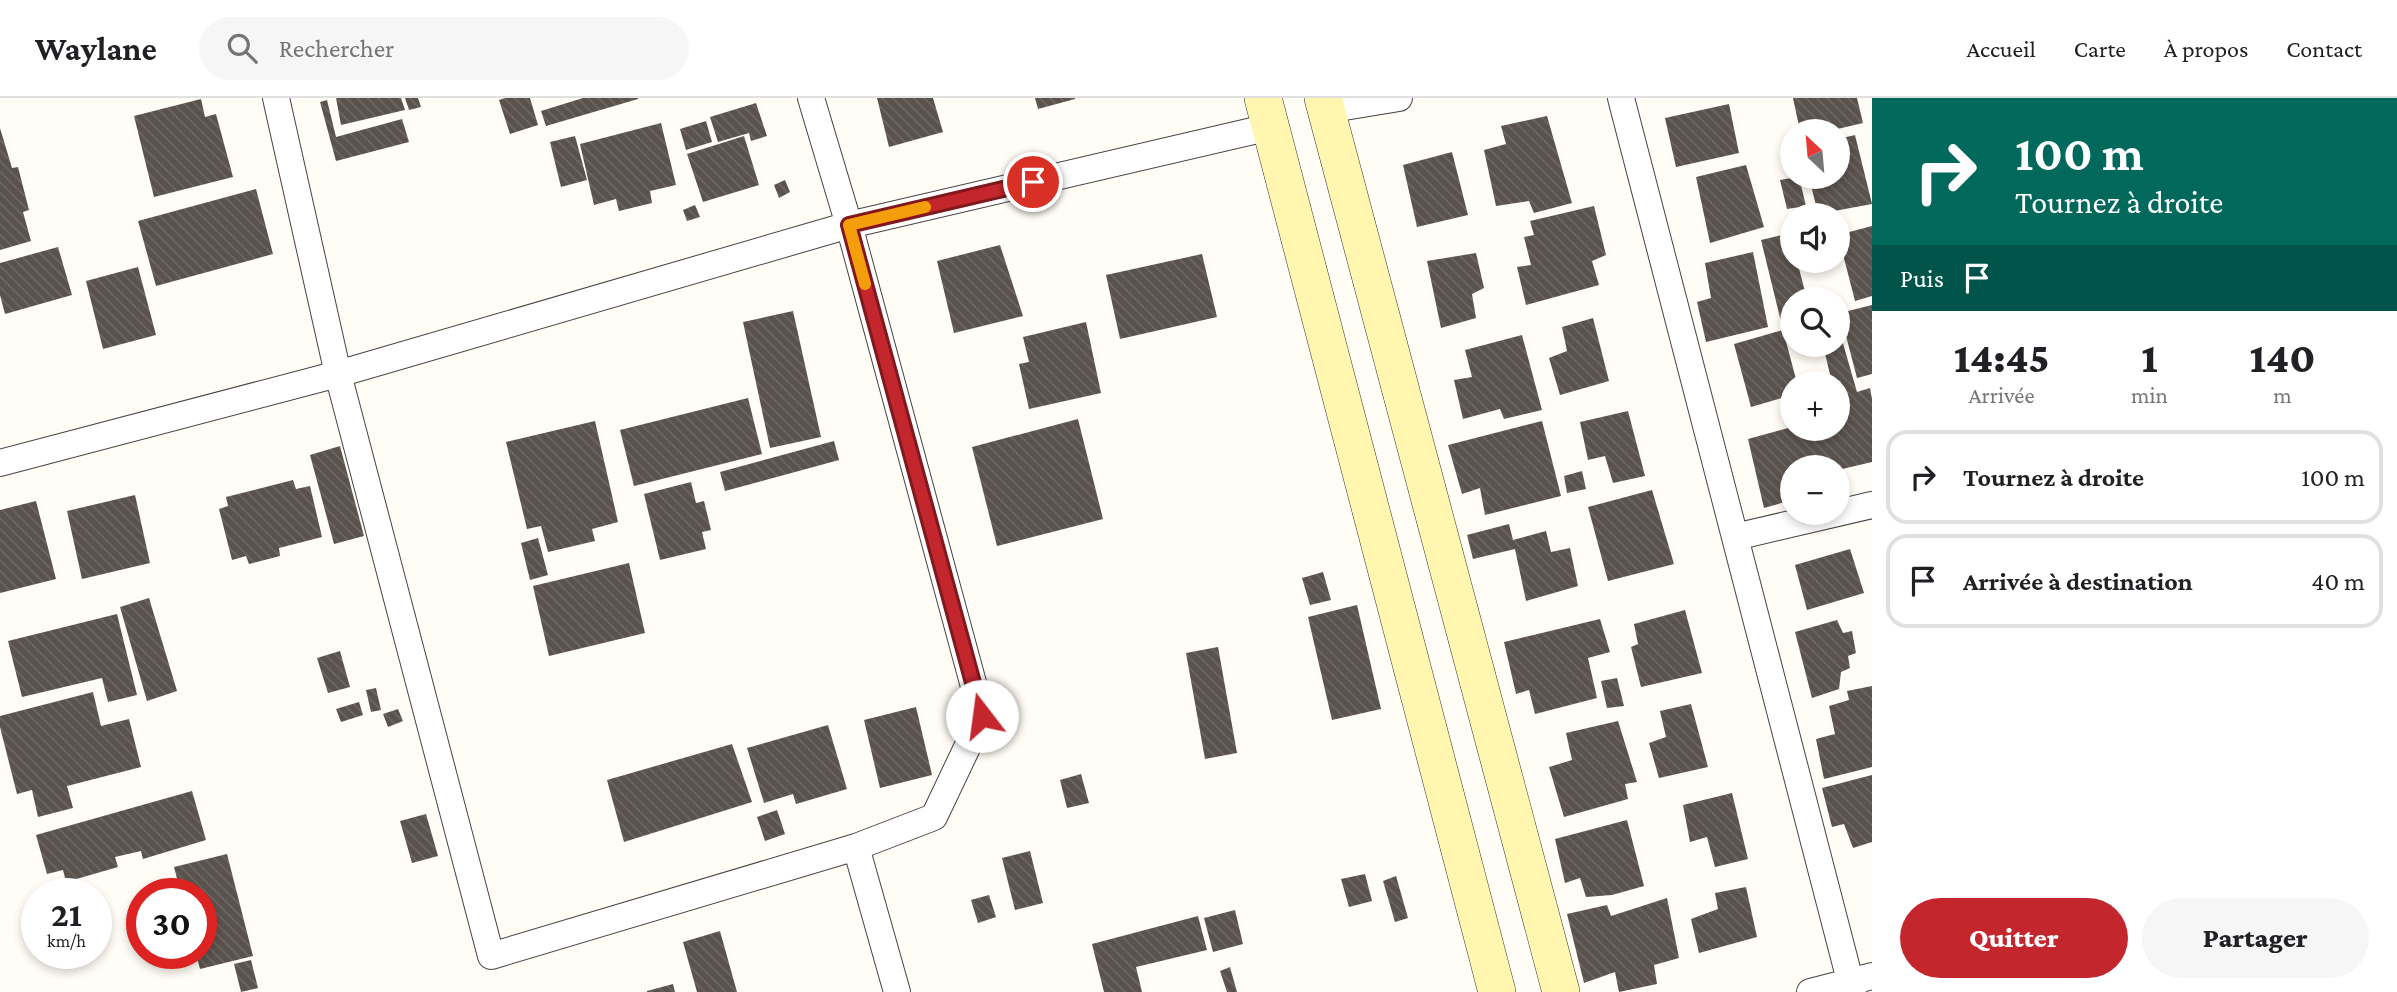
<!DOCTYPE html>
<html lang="fr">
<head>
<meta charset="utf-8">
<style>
  body { margin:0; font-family:"Crimson Pro",serif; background:#f6f6f6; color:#202124; height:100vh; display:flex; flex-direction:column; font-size:26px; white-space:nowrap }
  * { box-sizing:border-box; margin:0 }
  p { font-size:23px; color:#757577 }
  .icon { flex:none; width:38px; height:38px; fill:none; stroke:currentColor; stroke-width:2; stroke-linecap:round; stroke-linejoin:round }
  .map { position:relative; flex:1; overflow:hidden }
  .sheet { display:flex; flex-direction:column; background:#fff; width:525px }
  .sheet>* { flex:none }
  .guide { background:#00695c; color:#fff; overflow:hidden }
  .needle { width:46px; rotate:334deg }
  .controls { position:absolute; left:1780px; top:21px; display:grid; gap:14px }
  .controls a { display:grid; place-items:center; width:70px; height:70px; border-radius:50%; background:#fff; box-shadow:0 4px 10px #0003; font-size:35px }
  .speed { position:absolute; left:21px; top:780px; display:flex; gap:14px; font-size:35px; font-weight:700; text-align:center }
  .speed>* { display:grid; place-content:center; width:91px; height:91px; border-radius:50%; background:#fff; box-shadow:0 4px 10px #0003; line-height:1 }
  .speed small { font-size:18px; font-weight:400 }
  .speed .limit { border:10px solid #d22; background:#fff; color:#111 }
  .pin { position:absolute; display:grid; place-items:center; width:60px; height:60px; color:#fff; margin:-30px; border:4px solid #fff; border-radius:50%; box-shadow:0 2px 7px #0007 }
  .me { position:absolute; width:77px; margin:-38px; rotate:345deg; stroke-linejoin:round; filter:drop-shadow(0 0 5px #0008) }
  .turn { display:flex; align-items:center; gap:24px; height:147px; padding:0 28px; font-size:32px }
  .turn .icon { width:91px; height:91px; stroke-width:2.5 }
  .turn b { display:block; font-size:49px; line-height:60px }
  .then { display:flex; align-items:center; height:66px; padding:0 28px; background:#0003; gap:14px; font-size:26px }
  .eta { display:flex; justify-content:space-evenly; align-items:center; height:119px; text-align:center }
  .eta b { font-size:42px; font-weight:800; line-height:49px }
  .cta { display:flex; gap:14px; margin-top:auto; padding:14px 28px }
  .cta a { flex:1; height:80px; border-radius:42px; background:#c4262e; color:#fff; font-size:28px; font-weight:800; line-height:80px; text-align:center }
  .cta a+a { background:#f6f6f6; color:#202124 }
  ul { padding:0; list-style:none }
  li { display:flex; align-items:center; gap:21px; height:94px; margin:0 14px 10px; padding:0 14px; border:4px solid #e0e0e0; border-radius:21px }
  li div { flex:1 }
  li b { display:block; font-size:26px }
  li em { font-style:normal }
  header { display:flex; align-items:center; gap:42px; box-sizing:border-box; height:98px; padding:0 35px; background:#fff; border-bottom:2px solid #e0e0e0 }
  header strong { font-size:33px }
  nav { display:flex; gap:38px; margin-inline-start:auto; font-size:24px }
  .search { width:490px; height:63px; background:#f6f6f6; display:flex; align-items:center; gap:18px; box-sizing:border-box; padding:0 24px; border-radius:38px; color:#757577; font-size:26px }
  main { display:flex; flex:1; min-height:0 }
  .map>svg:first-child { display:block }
  .building { fill:url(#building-back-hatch) }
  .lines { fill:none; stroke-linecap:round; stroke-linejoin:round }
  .street-casing { stroke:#444; stroke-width:28 }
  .secondary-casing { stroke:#333; stroke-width:38 }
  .street { stroke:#fff; stroke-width:26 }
  .secondary { stroke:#fff6b0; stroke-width:37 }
  .route-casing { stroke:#7f191e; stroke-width:18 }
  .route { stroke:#c4262e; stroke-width:12 }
  .slow { stroke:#f59e0b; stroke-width:12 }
</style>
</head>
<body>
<header>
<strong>Waylane</strong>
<div class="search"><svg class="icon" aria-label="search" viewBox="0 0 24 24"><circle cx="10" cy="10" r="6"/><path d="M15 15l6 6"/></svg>Rechercher</div>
<nav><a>Accueil</a><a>Carte</a><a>À propos</a><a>Contact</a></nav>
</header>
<main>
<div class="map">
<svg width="1872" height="894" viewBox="0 0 1872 894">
  <defs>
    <pattern id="building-back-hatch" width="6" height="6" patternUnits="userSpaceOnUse" patternTransform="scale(1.75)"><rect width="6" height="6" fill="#5a524d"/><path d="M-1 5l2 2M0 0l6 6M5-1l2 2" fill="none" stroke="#6d6662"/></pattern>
  </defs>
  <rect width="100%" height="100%" fill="#fffdf5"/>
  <path class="building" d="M336,0H401L405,12L341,27Z
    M405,0H418L421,9L409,12Z
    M505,0H530L538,27L510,36L499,2Z
    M583,0H638V1L546,28L541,13Z
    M877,0H933L943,34L889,49Z
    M1035,0H1075V1L1038,11Z
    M1793,0H1857L1863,25L1829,33H1800Z
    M201,1L205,19L216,16L233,79L154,99L134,18Z
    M327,2L336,39L402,21L409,44L336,63L320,4Z
    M756,5L767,38L751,43L749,35L718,44L710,19Z
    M1729,6L1739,55L1676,69L1665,20Z
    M1547,18L1572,105L1534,115L1529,103L1496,108L1484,52L1506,46L1501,28Z
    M706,23L712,44L686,52L680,31Z
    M661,25L676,87L650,93L652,105L619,113L616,101L594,107L580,46Z
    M0,30L12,70L18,69L29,112L23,114L31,143L0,152Z
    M1855,37L1872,106L1818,116L1809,79H1838V41Z
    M575,38L587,82L561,89L550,44Z
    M744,38L759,87L703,104L687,56Z
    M1452,54L1468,117L1417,129L1403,67Z
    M1746,67L1764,129L1710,145L1696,79Z
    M1797,79H1799L1806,108L1787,111L1780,82Z
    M785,82L790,94L779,100L774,87Z
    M256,91L273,156L156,188L138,123Z
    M695,107L700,119L687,123L683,112Z
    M1594,108L1606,157L1592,163L1599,187L1526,207L1517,169L1531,167L1524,139L1534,137L1530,123Z
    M1872,128V198L1855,203L1838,137Z
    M1790,135L1792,163H1797L1807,201H1792V229L1783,232L1761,142Z
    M1000,147L1023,218L954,235L937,163Z
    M58,149L72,197L5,216L0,197V165Z
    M1753,154L1768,229L1706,244L1697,204L1711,200L1705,165Z
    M1476,155L1484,190L1472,196L1476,220L1441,230L1427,163Z
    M1202,156L1217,219L1120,241L1106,177Z
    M138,169L156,237L103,251L86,183Z
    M1872,207V276L1857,280L1840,215Z
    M793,213L821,339L770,350L743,224Z
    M1593,220L1609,283L1560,297L1549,260L1567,253L1562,229Z
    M1086,224L1101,295L1029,311L1019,266L1029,264L1023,239Z
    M1838,228L1857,294L1870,290L1872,301V364L1838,372V369H1792V402L1764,410L1748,341L1792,329L1838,331V285H1832L1823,247H1838Z
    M1783,232L1797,285H1792V297L1751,309L1734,246Z
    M1522,237L1542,312L1504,321L1500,311L1463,321L1454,282L1472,279L1465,252Z
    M748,300L762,356L634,388L620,332Z
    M1628,313L1645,378L1613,385L1605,358L1588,362L1580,324Z
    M1078,321L1103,421L997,448L972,349Z
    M595,323L618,424L592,431L595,443L548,454L541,428L527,431L506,344Z
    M1542,323L1561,398L1485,417L1480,390L1462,396L1448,347Z
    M834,343L839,362L725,393L720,374Z
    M340,348L364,438L334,446L310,357Z
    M1582,373L1586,391L1567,395L1564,378Z
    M293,382L296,391L310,388L322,439L279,450L280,458L249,466L246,458L232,462L219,411L228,408L226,399Z
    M691,384L696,405L704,403L711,432L702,434L706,451L660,462L644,396Z
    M1652,392L1674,466L1608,483L1588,409Z
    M135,397L150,465L82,481L67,413Z
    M36,403L56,481L0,495V412Z
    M1509,426L1513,442L1546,433L1551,454L1570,450L1578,488L1526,503L1515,451L1473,461L1467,437Z
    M538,440L548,477L530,482L521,445Z
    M1850,451L1864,495L1807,512L1795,467Z
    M629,465L645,535L549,558L533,488Z
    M1323,474L1331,502L1310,507L1302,480Z
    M149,500L177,593L147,603L120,509Z
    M1357,507L1381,611L1332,622L1308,519Z
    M1685,512L1702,575L1641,589L1631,549L1638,546L1634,526Z
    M117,516L137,597L108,604L102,580L22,599L8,543Z
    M1600,521L1610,554L1588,560L1597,600L1535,616L1529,592L1516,596L1504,544Z
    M1837,522L1843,535L1852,533L1856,555L1848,558L1850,570L1841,574L1839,591L1812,600L1795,534Z
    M1218,549L1237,655L1205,661L1186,555Z
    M340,553L350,589L328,595L317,560Z
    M1617,580L1624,608L1607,610L1601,583Z
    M1872,588V669L1824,681L1816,641L1835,636L1829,608L1849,602L1847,593Z
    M376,590L381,612L371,614L366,592Z
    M93,594L101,628L129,621L141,669L67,688L73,710L38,719L32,692L17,696L0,629V618Z
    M359,604L363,617L341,624L336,611Z
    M1691,606L1708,669L1659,680L1649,645L1666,639L1660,613Z
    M916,609L932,677L880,690L864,622Z
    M398,611L403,623L388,629L383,616Z
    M1618,623L1637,684L1625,686L1628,701L1564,719L1549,669L1572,662L1566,635Z
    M828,627L847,691L796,706L793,696L764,705L747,650Z
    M732,646L752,704L624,744L607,682Z
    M1081,676L1089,705L1067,710L1060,682Z
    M1872,677V744L1853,750L1844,726L1832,729L1822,690Z
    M192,693L206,742L143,761L141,753L115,759L118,769L66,784L63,772L47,776L36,737Z
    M1732,695L1748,761L1715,769L1707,739L1690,744L1683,707Z
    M777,712L785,736L765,743L757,719Z
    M426,716L438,758L412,765L400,723Z
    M1627,722L1644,788L1612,797L1586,799L1580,780L1565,785L1555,741Z
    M1030,753L1043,805L1015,812L1002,760Z
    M227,756L253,858L200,871L196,856H201V796H181L174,769Z
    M1365,776L1372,803L1349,809L1341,781Z
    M1396,778L1408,820L1395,824L1383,783Z
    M1746,789L1757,839L1699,855L1691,821L1718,811L1715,795Z
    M989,797L996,819L978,825L971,802Z
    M1667,800L1679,860L1654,867L1657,886L1619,894L1615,874L1584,885L1567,816L1607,807L1611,818Z
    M1235,812L1243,846L1213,854L1204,820Z
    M1198,818L1207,852L1136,869L1142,894H1104L1092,846Z
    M720,833L737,894H697L683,844Z
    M251,862L258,890L241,894L234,866Z
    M1230,869L1237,894H1227L1220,873Z
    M673,886L675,894H647V893Z"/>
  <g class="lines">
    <defs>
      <path id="street" d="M276,0L338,276L491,858L856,749L934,719L982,618L849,127L811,0
        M1621,0L1853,894
        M1326,12L1399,0
        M0,365L338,276L849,127L1270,29
        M1735,439L1872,407
        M856,749L897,894
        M1810,894L1872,878"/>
      <path id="secondary" d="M1263,0L1497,894
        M1323,0L1561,894"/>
    </defs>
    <use href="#street" class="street-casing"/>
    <use href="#secondary" class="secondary-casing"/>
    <use href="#street" class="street"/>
    <use href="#secondary" class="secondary"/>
  </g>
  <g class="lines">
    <defs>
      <path id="route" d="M982,618L849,127L1033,84"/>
    </defs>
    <use href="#route" class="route-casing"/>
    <use href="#route" class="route"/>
    <path class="slow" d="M865,186L849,127L925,109"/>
  </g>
</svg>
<div class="controls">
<a><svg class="needle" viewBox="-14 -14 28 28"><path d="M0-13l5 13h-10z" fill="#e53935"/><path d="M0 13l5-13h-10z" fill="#757577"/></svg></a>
<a><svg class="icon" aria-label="sound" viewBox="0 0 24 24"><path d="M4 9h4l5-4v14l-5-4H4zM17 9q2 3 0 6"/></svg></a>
<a><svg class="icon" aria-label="search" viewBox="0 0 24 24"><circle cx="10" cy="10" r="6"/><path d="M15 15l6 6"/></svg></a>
<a>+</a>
<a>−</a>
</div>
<div class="speed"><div>21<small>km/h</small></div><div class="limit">30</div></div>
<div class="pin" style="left:1033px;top:84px;background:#d93025"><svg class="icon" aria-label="arrive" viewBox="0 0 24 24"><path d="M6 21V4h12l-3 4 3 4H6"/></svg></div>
<svg class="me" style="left:982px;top:618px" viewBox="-20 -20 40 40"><circle r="19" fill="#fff"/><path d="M0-13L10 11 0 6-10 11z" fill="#c4262e"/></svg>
</div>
<section class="sheet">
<div class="guide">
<div class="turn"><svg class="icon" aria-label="right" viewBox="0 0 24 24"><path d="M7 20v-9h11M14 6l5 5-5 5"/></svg><div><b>100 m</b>Tournez à droite</div></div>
<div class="then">Puis<svg class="icon" aria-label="arrive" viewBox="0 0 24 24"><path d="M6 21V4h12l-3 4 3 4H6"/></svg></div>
</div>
<div class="eta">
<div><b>14:45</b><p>Arrivée</p></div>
<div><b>1</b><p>min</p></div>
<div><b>140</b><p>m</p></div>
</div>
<ul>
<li><svg class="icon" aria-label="right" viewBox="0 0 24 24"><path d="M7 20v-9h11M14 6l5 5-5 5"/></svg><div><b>Tournez à droite</b></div><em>100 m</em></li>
<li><svg class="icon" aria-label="arrive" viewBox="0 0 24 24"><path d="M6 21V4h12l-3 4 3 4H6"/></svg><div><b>Arrivée à destination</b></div><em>40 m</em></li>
</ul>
<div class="cta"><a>Quitter</a><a>Partager</a></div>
</section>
</main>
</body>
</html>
